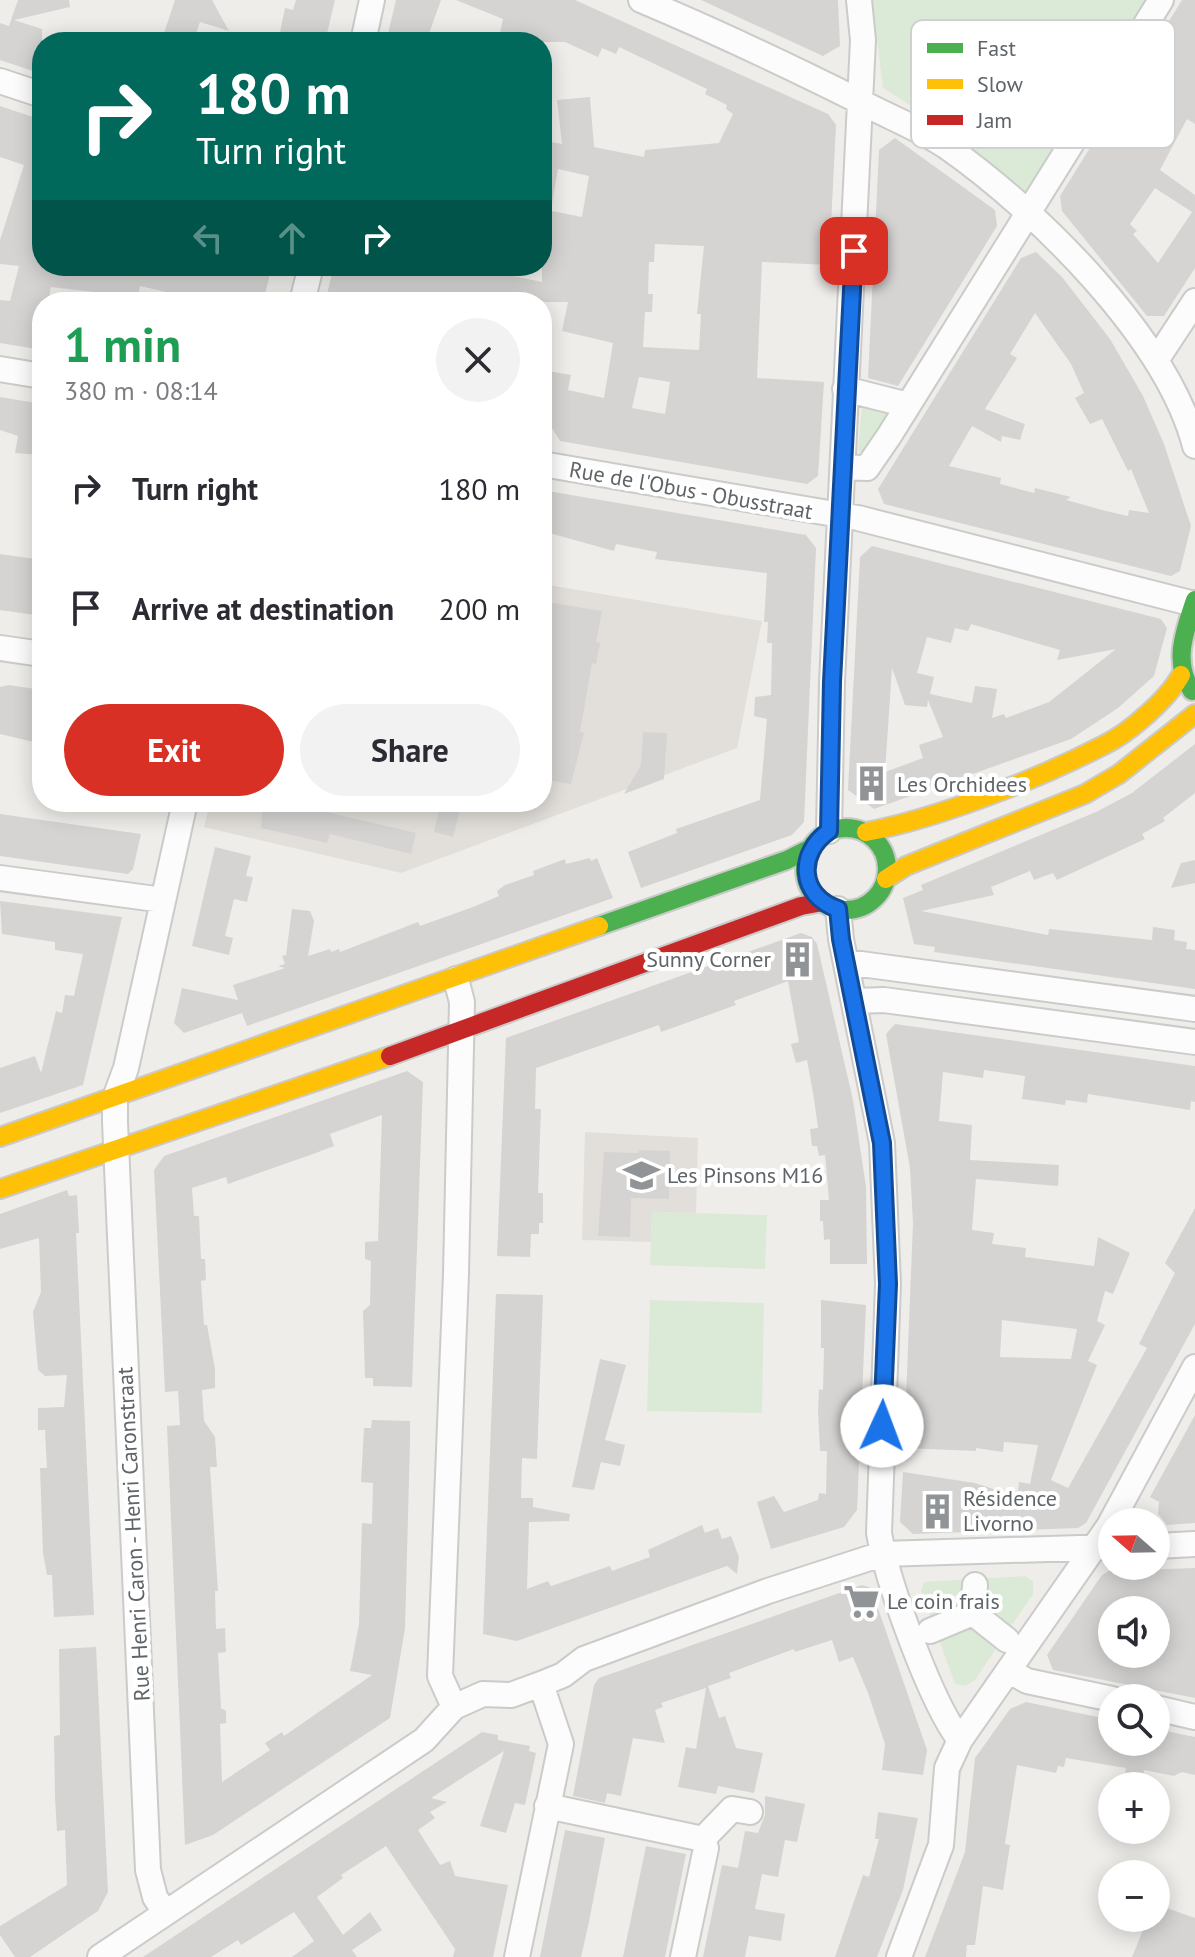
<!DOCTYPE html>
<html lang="en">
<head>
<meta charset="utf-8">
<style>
  body { margin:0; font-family:"PT Sans",sans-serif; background:#f2f2f3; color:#2b2b33; height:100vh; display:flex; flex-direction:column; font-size:30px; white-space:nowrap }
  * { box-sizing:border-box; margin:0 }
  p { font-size:26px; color:#7c7c81 }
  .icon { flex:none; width:44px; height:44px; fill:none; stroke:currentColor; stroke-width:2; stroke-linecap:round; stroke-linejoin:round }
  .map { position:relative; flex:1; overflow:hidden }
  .panel { position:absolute; left:32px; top:292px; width:520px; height:520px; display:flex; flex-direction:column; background:#fff; border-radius:32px; box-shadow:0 4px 20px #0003 }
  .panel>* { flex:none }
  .top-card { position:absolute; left:32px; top:32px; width:520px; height:244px; border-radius:32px; box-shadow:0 4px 20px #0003; background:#00695c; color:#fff; overflow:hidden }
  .needle { width:52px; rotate:290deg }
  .controls { position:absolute; left:1098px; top:1508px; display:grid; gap:16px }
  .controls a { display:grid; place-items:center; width:72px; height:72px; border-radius:50%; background:#fff; box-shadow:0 4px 20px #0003; font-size:40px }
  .pin { position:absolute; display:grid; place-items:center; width:68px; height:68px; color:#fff; margin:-34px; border-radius:16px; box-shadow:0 4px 12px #0006 }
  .me { position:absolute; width:88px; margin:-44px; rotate:2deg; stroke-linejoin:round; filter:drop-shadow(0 0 6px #0008) }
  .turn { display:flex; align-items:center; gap:28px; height:168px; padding:0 32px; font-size:36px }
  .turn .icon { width:104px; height:104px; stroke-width:2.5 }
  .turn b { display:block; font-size:56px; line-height:68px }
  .lanes { display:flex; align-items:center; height:76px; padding:0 32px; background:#0003; justify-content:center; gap:40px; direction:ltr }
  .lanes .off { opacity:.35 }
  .round { display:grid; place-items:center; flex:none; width:84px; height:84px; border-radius:42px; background:#f2f2f3 }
  .summary { display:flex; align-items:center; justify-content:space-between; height:136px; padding:0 32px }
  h1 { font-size:48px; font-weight:600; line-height:60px; color:#1e9e55 }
  .button { display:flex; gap:16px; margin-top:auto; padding:16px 32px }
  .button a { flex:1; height:92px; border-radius:48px; background:#d93025; color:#fff; font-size:32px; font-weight:600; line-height:92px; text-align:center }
  .button a+a { background:#f2f2f3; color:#2b2b33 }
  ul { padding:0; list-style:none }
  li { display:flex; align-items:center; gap:24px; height:120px; padding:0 32px }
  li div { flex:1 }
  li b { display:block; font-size:30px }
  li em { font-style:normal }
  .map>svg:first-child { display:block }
  .education { fill:#e2dfda }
  .green { fill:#dbead6 }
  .building { fill:#d5d4d3; fill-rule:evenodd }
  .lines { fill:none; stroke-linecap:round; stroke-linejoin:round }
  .street-casing { stroke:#cbcbca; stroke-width:28 }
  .fast-casing { stroke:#c9cac9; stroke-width:22 }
  .slow-casing { stroke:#c9cac9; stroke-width:22 }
  .jam-casing { stroke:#c9cac9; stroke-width:22 }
  .street { stroke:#fdfcfc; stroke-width:24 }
  .fast { stroke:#4caf50; stroke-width:18 }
  .slow { stroke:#ffc107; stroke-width:18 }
  .jam { stroke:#c62828; stroke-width:18 }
  .route-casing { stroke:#114b97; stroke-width:20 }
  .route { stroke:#1a73e8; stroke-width:14 }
  .labels { text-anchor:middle; stroke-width:8; stroke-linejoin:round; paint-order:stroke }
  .street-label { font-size:22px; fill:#5f6468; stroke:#fff }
  .poi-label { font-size:22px; fill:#5f6468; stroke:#fff; text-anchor:start }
  .key { fill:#fff; stroke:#cfd0d2; stroke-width:2 }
  .key-label { font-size:22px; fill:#5f6468 }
</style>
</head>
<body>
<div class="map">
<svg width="1195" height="1957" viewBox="0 0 1195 1957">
  <rect width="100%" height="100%" fill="#efedea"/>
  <path class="education" d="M542,584L762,621L737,748L401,873L204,827L210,802H542Z
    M585,1132L698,1138L696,1213L652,1212L651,1242L582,1240Z"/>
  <path class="green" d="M872,0H1147L1025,196L957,135L883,88Z
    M862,405L886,410L888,415L863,454L858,450Z
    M652,1212L767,1215L765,1269L650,1265Z
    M650,1300L764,1303L762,1413L647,1411Z
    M1025,1576L1033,1581V1594L975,1680L965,1686L955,1684L921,1590L924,1582Z"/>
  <path class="building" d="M18,0H69L70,7L14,20L42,29V74L0,60V23L9,26Z
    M175,0H212L229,31L200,22L193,42H161Z
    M296,0H335L325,42H278L285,8L293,10Z
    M396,0H441L426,42H386Z
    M456,0H575L828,114L836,125L829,265L762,262L757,378L824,382L818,476L807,484L560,441L552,428L542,426L548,371L571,375L568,390L604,398L613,343L562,331L568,302H325L334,266H509L508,275L542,282V209L582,217L589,176L558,169L551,209L542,208V147H552V142L562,144L557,100L590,97L594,147L644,157L645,150L719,143L733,114L726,109L727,105L705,94L707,89L619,47L616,54L602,48L598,57L565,42H498L503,19ZM655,244L704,246L697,314H701L699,350L643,347L645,312H652L653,294H648L649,262H654ZM639,377L670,382L665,414L632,408Z
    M701,0H838L840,46L823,56Z
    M1182,0H1195V124L1187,119L1160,170L1195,195V268L1164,316H1147L1062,211L1060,196ZM1155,188L1192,212L1158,263L1133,234L1137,231L1130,224Z
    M0,106L42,120V266H272L263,302H209L140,286L138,297L51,287L48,302H42V350L0,343V300L10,301L19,266L0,264V240L24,165L0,157Z
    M895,138L995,210L997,226L898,386L868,378L879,150Z
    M1036,252L1062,277L1110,339L1143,396L1164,444L1191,526L1180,571L1171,576L884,504L878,489L1021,258ZM1035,313L1071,364L1084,393L1075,398L1090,424L1102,419L1128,471L1131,469L1149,513L1129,510L1128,516L1106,511L1066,500L1071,497L1035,488L1034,493L1000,484L1001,478L949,466L972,426L1001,442L1002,436L1020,440L1025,424L985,409L1017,358L1010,354Z
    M0,397L42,404L39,455L15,453L18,436L0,430Z
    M542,490L806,535L816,548L804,822L792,835L641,888L628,852L677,833L676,829L760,800L767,719L754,716L755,697L771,695L772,643H767L768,622H764L767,573L655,559L657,552L616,544L614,551L542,531Z
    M872,546L1161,619L1167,628L1154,676L1118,708L1071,739L874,809L848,790L860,557ZM971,624L1060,650L1057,660L1116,649L1049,702L1006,718L1004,714L992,718L997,689L975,686L972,703L930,694L934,677L917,673L927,637L951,643L955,628L968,631ZM892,668L905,705L927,707L928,700L943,737L919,745L923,758L885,772Z
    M0,554L42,560V616L0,610Z
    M542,601L602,611L596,642L600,643L596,664L592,663L580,732L584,733L571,784L547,780L552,751L542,749Z
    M9,685L42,690V744L0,734V687Z
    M643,732L667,733L664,779L624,794L641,765Z
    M1195,744V793L1163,818L1165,821L1142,834L1145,839L1057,880L1053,873L1034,880L1030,871L991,887L994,895L921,911L1048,935L1049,929L1152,940L1153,927L1175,930L1174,940L1187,942L1186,949L1195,950V989L934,952L935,947L914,944L903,898L923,890L921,885L1096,812L1132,793Z
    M263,802H328L326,812L416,833L411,854L330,834L327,843L261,828Z
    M441,802H462L453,837L434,832Z
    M0,814L141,834L133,869L128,874L0,856Z
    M215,847L251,856L246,876L253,877L247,902L234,899L225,936L233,938L229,955L192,946Z
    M590,858L591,861L597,858L613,898L247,1026L242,1013L184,1033L174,1023L182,988L238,1000L233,985L285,968L278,966L285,964L282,956L286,955L292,909L310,911L314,921L308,956L330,949L331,952L339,949L340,952L418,922L420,926L473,907L499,896L497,891L505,885L534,875L533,871L565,859L566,864Z
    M1195,860V883L1171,888L1181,863Z
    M0,901L122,917L83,1085L0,1113V1068L35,1056L41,1073L56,1011L62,1013L65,995L74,996L83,954L55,950V942L2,934Z
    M801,933L812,937L817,944L853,1100L866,1187L867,1264H830V1239L824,1240L823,1221H820V1200H829L825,1155L819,1156L817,1146H812L810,1129L818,1128L814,1099L807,1060L796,1063L791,1044L799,1042L788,981L734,1001L736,1005L675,1027L661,1032L659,1025L536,1068L535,1109H541L538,1193H543V1223H539V1234H531L530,1257L497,1256L506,1038Z
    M895,1024L1195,1066V1102L1191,1101L1190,1110L1088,1094L1087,1103L1066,1100L1065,1105L1022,1099L1025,1076L984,1070L983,1078L943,1072L939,1121L972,1125L970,1160L1059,1165L1058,1186L976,1179L972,1230L994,1233L992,1244L1026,1248L1025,1257L1094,1266L1098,1237L1130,1253L1113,1294L1105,1291L1097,1321L1105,1325L1088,1361L1097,1365L1051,1480L1068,1488L1147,1348L1139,1344L1175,1273L1165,1263L1195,1208V1324L1086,1523L1078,1528L913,1534L900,1522L903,1472L975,1483L1006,1493V1489L1018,1491L1019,1482L1030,1484L1038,1445L1004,1442L1003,1452L976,1448V1451L904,1448L913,1223L910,1168L886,1034ZM1002,1320L1077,1329L1071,1359L1000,1357Z
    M407,1071L423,1082L412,1387L373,1386V1378H365L363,1311L370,1305L371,1261L365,1259V1242L378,1241L382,1115L330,1134L334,1146L313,1154L228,1184L226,1177L192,1188L194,1216H199L201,1259H205L206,1280L201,1281L204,1325H207L215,1369V1388L202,1390L204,1421L215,1437L217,1467H210L218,1591H215L216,1629L225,1628L226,1652L218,1653L221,1708L226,1711V1723L220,1724L222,1782L270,1750L265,1743L282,1732L284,1736L372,1675L350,1671L359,1624L362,1523L372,1524L373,1483L361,1482L364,1428H371L372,1420L410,1421V1442L405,1628L390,1718L213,1835L185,1845L167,1426L180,1425L178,1391L165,1392L154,1170L164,1156Z
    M639,1150L670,1151L669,1199L631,1198L630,1237L598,1236L604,1152L639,1153Z
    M67,1190L69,1196L77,1195L79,1233H76L94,1615L54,1617L52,1575H47L43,1553L40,1468H47L45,1430H38V1408L64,1407L67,1375L45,1376L38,1370L33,1312L41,1292L39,1238L0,1249V1214Z
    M496,1294L543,1295L537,1459L522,1458L521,1498H533V1507L570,1514L569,1521L529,1522L527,1589L548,1581L551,1586L610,1566L612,1571L650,1557L648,1550L702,1525L705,1533L718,1528L722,1539L731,1536L739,1557L737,1574L727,1566L517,1641L483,1634Z
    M821,1300L866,1305L857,1510L844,1527L771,1549L757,1502L774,1496L784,1512L818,1500L819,1493L826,1494L827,1451H820L818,1410L819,1389L823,1390L824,1348H821Z
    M600,1359L626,1365L605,1440L625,1445L620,1466L601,1462L594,1490L572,1487Z
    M1195,1415V1523L1167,1525L1158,1514L1159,1502L1150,1497Z
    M1195,1568V1698L1053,1670L1047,1655L1102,1575L1109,1571ZM1112,1610H1156V1654H1112Z
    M862,1585L871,1588L927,1750L923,1775L882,1770L885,1744L868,1693L853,1657L839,1662L832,1640L795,1652L794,1649L729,1673L731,1678L708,1686L719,1718L725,1716L736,1748L763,1753L754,1793L718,1786L716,1794L678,1787L686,1747L696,1749L706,1688L661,1703L663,1707L655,1710L665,1743L633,1738L621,1796L607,1793L605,1803L573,1796L594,1685L599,1678Z
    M96,1647L108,1892L98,1911L30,1957H15L0,1935V1926L67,1885L65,1830L57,1831L55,1797L54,1736L60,1735L59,1649Z
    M1026,1702L1112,1720V1742H1156V1729L1195,1737V1775L1182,1772L1174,1776L1144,1770L1143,1776L1125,1773L1126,1768L1066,1758L1064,1767L1058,1766L1056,1773L1017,1765L1005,1844L1010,1845L1003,1890L983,1886L975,1945H967L966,1957H925L965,1852L975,1758L1010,1709Z
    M482,1732L498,1735V1740L530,1746L529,1751L536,1753L525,1805L515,1803L506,1833L480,1826L504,1751L431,1798L447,1802L430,1812L435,1818L418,1830L440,1865L450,1861L455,1876L508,1885L493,1957H453L455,1949L386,1846L341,1875L343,1878L317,1897L343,1935L370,1912L382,1930L352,1950L357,1957H292L314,1941L294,1912L241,1945L238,1940L211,1957H143Z
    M765,1796L805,1804L797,1842L785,1840L778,1877L762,1874L755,1909L785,1914L781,1941L749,1936L745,1957H703L722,1865L738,1868L745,1831L758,1833L765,1815Z
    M878,1812L918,1818L903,1890L877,1957H835L863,1875L869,1877L879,1839H875Z
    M565,1830L605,1838L589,1922L581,1957H540Z
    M646,1846L686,1854L665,1957H623Z
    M1164,1907L1195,1918V1957H1132L1148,1918H1156V1908L1163,1911Z"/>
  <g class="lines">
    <defs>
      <path id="street" d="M641,0C715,31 789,66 861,102C889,117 921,129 947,147C1037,210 1167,338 1195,446
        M363,42L372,0
        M0,81L42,95
        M302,302L311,266
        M1157,359L1195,301
        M0,369L42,376
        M845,389L908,405
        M542,464L858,518L1194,604
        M843,467L867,468L889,436L1161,0
        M0,648L42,654
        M829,831L832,682L863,40L859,0
        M0,878L163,900
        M838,909L841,939L882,1143L888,1284L879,1533C887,1581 931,1703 960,1740
        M846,962L1195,1009
        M855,1001L884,1000L1195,1042
        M1156,1546L1195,1544
        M973,1613L975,1585
        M930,1631L973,1613L1007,1640
        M1010,1671L1027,1681L1112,1699
        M454,1707L440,1676L456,1274L462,1002L456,979
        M1156,1708L1195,1717
        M547,1806L703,1839L706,1848L683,1957
        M703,1839L732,1809L750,1812
        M165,1913L155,1897L148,1870L115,1122V1098L126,1068L185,802
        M100,1957L424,1740L454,1707L483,1694L511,1695L541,1684L563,1675L584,1659L768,1591L882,1554L1112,1547
        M517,1957L561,1744L541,1684
        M899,1957L941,1845L947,1768L960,1740L1109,1526L1195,1367"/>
      <path id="fast" d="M1192,691C1172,662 1185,631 1195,600
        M805 869a41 41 0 1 1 82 0a41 41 0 1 1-82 0Z
        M599,926L787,860L811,848"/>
      <path id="slow" d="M866,832C939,818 1038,779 1104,745C1129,733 1168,699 1181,675
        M886,879L906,866L1085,794L1119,774L1195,714
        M0,1137L599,926
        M0,1189L390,1056"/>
      <path id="jam" d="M390,1056L801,906L823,902"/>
    </defs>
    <use href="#street" class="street-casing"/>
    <use href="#fast" class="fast-casing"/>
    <use href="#slow" class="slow-casing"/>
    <use href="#jam" class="jam-casing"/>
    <use href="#street" class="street"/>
    <use href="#fast" class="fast"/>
    <use href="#slow" class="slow"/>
    <use href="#jam" class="jam"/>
  </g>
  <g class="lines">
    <defs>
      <path id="route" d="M854,251L832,682L829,831C797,853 799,896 838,909L841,939L882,1143L888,1284L882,1426"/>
    </defs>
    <use href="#route" class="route-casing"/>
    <use href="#route" class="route"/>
  </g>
  <defs>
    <symbol id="building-bare" viewBox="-9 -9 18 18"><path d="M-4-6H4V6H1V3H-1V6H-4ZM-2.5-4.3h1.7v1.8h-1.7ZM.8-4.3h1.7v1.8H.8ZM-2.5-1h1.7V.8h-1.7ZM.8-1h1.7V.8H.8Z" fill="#919496" stroke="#fff" stroke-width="2.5" paint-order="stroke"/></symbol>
    <symbol id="school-bare" viewBox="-9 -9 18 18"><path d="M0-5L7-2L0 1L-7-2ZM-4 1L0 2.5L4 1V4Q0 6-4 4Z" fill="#919496" stroke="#fff" stroke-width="2.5" paint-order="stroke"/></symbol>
    <symbol id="supermarket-bare" viewBox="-9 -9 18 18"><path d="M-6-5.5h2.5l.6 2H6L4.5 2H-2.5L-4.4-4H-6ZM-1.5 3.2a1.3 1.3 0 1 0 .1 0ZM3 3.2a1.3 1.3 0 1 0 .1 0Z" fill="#919496" stroke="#fff" stroke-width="2.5" paint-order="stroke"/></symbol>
  </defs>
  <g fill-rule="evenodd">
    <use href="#building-bare" x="846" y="758" width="51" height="51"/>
    <use href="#building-bare" x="772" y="934" width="51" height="51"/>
    <use href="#school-bare" x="616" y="1150" width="51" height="51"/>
    <use href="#building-bare" x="912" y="1486" width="51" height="51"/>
    <use href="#supermarket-bare" x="836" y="1576" width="51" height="51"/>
  </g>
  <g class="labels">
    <g class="street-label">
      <text transform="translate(691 490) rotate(10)" y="8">Rue de l'Obus - Obusstraat</text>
      <text transform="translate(133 1534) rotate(-93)" y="8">Rue Henri Caron - Henri Caronstraat</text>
    </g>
    <g class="poi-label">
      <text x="897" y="792">Les Orchidees</text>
      <text x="771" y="967" text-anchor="end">Sunny Corner</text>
      <text x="667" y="1183">Les Pinsons M16</text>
      <text x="963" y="1506">Résidence<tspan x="963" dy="25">Livorno</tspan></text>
      <text x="887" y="1609">Le coin frais</text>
    </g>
  </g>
  <rect x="911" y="20" width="264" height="128" rx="12" class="key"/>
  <rect x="927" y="43" width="36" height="10" fill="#4caf50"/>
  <rect x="927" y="79" width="36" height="10" fill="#ffc107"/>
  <rect x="927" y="115" width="36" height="10" fill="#c62828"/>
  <g class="key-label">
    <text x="977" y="56">Fast</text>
    <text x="977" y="92">Slow</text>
    <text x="977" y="128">Jam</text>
  </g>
</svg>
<div class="controls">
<a><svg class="needle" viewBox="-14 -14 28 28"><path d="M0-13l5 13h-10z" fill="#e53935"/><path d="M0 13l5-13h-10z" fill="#7c7c81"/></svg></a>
<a><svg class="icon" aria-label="sound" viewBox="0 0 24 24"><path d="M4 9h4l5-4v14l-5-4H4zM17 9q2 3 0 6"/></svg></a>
<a><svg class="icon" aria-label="search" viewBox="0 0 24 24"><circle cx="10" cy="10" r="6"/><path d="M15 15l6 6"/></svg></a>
<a>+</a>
<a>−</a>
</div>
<div class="pin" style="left:854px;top:251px;background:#d93025"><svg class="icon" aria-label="arrive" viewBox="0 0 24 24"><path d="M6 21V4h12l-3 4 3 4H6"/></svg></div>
<svg class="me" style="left:882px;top:1426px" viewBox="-20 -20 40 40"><circle r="19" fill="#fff"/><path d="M0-13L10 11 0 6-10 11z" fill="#1a73e8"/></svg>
<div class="top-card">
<div class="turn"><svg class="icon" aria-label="right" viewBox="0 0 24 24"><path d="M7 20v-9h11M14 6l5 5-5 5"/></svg><div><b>180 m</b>Turn right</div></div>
<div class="lanes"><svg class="icon off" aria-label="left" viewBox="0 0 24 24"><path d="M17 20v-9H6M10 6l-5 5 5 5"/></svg><svg class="icon off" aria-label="ahead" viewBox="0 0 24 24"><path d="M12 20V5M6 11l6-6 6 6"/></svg><svg class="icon" aria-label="right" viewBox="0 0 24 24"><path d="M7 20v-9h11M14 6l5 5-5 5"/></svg></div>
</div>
<section class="panel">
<div class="summary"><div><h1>1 min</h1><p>380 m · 08:14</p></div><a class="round"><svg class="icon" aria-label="close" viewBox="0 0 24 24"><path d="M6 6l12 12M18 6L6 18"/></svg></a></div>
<ul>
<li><svg class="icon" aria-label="right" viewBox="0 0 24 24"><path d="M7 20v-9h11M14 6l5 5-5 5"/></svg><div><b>Turn right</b></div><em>180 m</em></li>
<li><svg class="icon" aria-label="arrive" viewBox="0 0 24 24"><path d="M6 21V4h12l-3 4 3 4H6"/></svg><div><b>Arrive at destination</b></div><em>200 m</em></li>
</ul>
<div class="button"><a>Exit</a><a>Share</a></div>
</section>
</div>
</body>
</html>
